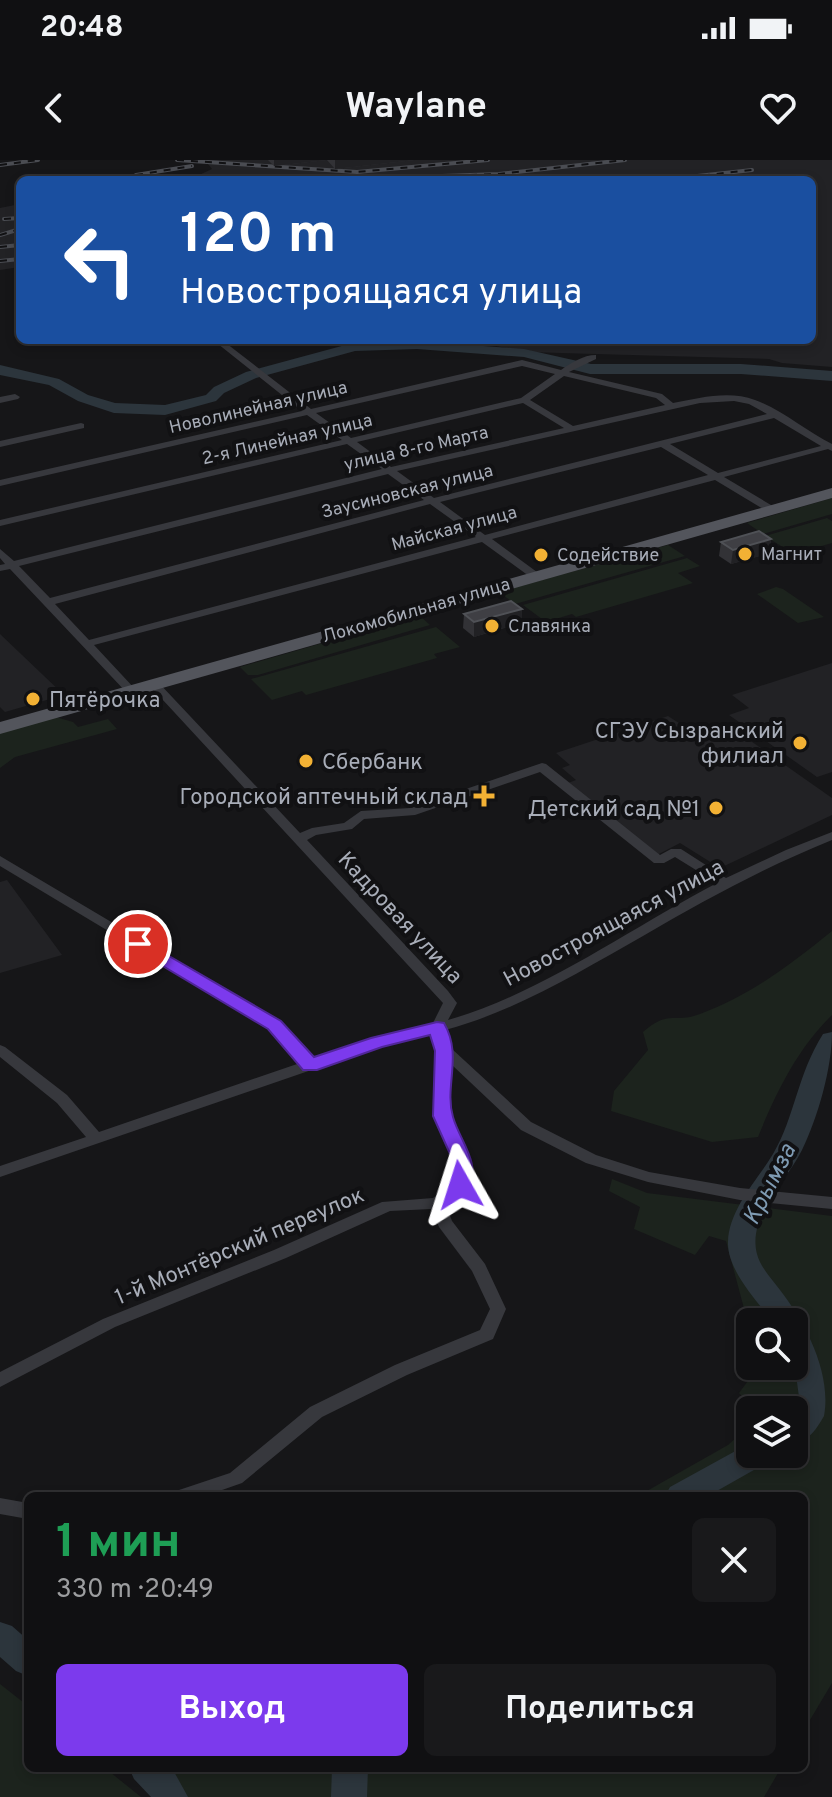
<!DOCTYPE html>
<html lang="ru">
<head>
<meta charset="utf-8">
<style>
  body { margin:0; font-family:Overpass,sans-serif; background:#19191b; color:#f1f3f6; height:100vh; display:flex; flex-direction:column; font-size:30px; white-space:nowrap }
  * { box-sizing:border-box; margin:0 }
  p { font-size:26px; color:#9c9d9f }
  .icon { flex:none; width:44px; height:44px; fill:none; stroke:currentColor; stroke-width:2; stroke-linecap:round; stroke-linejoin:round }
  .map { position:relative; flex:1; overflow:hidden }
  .panel { position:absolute; left:24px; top:1332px; width:784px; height:280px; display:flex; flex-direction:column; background:#101012; border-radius:12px; box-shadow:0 4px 12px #0003,0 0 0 2px #303032 }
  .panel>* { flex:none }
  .guide { position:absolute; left:16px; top:16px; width:800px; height:168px; border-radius:12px; box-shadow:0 4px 12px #0003,0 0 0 2px #303032; background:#1a4fa0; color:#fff; overflow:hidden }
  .fabs { position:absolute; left:736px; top:1148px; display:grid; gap:16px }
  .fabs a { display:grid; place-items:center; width:72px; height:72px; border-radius:12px; background:#101012; box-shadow:0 4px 12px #0003,0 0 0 2px #303032; font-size:40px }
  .pin { position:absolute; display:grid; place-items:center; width:68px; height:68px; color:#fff; margin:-34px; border:4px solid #fff; border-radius:50%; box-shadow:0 2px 8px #0007 }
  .me { position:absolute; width:88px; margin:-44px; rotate:354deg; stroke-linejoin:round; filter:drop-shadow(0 0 6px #0008) }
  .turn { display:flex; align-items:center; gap:28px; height:168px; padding:0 32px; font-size:36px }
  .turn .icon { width:104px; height:104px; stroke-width:2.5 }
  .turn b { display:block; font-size:56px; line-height:68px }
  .round { display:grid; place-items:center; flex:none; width:84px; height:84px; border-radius:12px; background:#19191b }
  .summary { display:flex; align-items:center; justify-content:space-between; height:136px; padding:0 32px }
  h1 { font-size:48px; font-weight:700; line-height:60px; color:#1e9e55 }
  .primary-button { display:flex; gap:16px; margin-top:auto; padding:16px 32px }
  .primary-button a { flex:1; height:92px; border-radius:12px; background:#7c3aed; color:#fff; font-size:32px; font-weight:700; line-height:92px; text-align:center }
  .primary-button a+a { background:#19191b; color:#f1f3f6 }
  .status { display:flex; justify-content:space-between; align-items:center; height:56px; padding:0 40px; background:#101012; direction:ltr }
  .status svg { height:22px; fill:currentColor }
  header { display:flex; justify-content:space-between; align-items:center; height:104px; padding:0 32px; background:#101012; font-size:36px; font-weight:700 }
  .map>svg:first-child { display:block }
  .built { fill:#222225 }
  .green { fill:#1c231d }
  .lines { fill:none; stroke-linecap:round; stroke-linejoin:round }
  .river { fill:#2c353c; fill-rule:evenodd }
  .minor { fill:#37383d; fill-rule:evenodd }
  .primary { fill:#53555c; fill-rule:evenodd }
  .rail-casing { stroke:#4a4c52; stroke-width:4 }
  .rail { stroke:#111113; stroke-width:2; stroke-dasharray:7; stroke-linecap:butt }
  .wall { fill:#323236 }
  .shaded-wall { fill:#212124 }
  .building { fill:#3f3f44; stroke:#4f5156; stroke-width:2 }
  .route { fill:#7c3aed; stroke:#51269a; stroke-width:2 }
  .poi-dot { fill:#f2b134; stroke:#111113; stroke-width:3 }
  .labels { text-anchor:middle; stroke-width:8; stroke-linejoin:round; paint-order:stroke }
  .far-street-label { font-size:18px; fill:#a8adb8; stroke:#111113 }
  .far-poi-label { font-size:18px; fill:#a8adb8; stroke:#111113; text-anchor:start }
  .poi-label { font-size:22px; fill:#a8adb8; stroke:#111113; text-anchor:end }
  .street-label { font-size:22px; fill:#a8adb8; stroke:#111113 }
  .water-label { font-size:24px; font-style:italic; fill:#7f9bb3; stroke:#111113 }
</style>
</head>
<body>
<div class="status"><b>20:48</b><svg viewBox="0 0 49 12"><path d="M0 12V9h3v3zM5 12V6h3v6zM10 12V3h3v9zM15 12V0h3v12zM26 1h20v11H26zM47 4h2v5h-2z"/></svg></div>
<header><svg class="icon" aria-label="back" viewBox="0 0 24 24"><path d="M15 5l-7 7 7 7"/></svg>Waylane<svg class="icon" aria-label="heart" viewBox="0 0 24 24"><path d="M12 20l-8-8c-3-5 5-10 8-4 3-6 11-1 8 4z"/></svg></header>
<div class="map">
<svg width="832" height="1637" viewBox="0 0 832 1637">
  <rect width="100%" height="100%" fill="#161618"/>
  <path class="built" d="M205,0H832V207L782,203L769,199L526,192L465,180H812V20H170L197,16L212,9Z
    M20,44V107L0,110V48Z
    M0,474L64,535L5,552L0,547Z
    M832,503V612L817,617L729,555L749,548L732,535Z
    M668,556L682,565H728L832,638V655L720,708L680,683L657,695L568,623L576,620L562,608L570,605L556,593Z
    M7,720L62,795L0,813V722Z"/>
  <path class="green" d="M832,338V354L763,374L747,363Z
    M827,358L832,361V383L794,394L765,376Z
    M668,385L685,396L515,444L499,432Z
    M687,398L700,406L678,413L693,423L576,457L572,454L546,462L523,445Z
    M776,427L783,429L824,457L798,463L757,434Z
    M419,455L430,465L258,515H248L240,507Z
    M436,467L460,487L434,494L437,498L306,535L302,531L272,540L251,519Z
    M52,556L73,562L78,567L108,559L117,569L15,597L0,608V571Z
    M832,771V855C797,889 776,933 758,977L712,982L611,951L614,931L648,890L643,872C669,849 674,864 700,854C751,835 790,805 832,771Z
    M612,1019L647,1033L832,1056V1523L804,1570V1336H638L728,1285L750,1265V1294H794V1250H756L739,1233L759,1206H794V1162H750V1171L726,1081L709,1076L695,1095L634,1069L640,1047L609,1031Z
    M0,1524L28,1546V1608H105L141,1637H0Z
    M148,1608H781L764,1637H169Z"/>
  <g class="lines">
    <path class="river" d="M417,181L524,189L591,204H741L832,211V221L741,214H590L524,197L417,189L355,191L256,218L224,233L216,241L165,255L114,253L78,241L49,225L0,215V205L59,219L88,235L115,243L165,245L206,235L214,227L246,212L349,184Z
      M832,872C832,908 818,957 802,990C787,1021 747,1056 757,1094C760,1107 772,1119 780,1130C805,1162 832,1213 824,1256C816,1270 810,1279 794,1284V1254L799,1237L794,1200V1162H773C757,1141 727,1110 728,1082C729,1049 757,1021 773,994C795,957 797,915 823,874Z
      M750,1283V1294H770L766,1303L708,1336H665L670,1327Z
      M0,1462L12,1466L28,1480V1516L16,1511L0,1497Z
      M129,1608H172L188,1637H151L134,1619Z
      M332,1608H368L367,1637H331Z"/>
    <path class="minor" d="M213,180H222L311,249L522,200L561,210C571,203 583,195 596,195V199L569,212L662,234L673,243C699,238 729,230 755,240C782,250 806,271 832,284V291L828,289L724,317L776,348V352H768L715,320L492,379L541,415V419H533L482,382L94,485L135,529L137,531L131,534L127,533L10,409L0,411V405L5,404L0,398V389L14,401L382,309L347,284L0,366V360L342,280L307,255L0,326V320L302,251ZM522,206L555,214L521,238L351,278L316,253ZM564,216L656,238L665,245L573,266L530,240ZM734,241L749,244L767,254L434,338L397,311L700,243ZM523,243L564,268L391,307L357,282ZM774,258L821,286L718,313L670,284ZM661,287L708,315L485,375L440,342ZM388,314L424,340L50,438L19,406ZM430,344L476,377L89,480L55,444Z
      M15,234L20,237L18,239L0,243V237Z
      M81,263L84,264V268L0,287V281Z
      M154,521L158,522L300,673L312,668L344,663L361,651L410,648L542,603L546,604L660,695L671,689H681L726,718L786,690L832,672V680C765,707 705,740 643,776C579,812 516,851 445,870L452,889L531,962L596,995L649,1012L740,1028L832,1037V1049L740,1040L648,1022L586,1003L521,970L452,905L450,956L469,996L468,1025L446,1045L452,1061L485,1104L506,1149L493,1179L407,1215L322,1257L242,1323L205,1336H174L176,1331L230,1313L310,1247L395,1205L480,1170L490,1149L472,1111L439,1067L431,1049L390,1051L286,1098L115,1167L0,1227V1212L103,1159L274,1090L382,1042L433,1038L452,1023L453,996L434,956L438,891L432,874L381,886L0,1017V1006L86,977L57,943L0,897V885L5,887L67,935L99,972L300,903L270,868L0,706V696L280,862L313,899L372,879L432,865L443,843L150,526V522ZM540,612L654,703H664L675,697L717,723C631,768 540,834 448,860L457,843L448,831L307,680L316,675L352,669L364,659L415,655Z
      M0,1338L28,1343V1359L0,1354Z"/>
    <path class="primary" d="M832,328V338L0,574V562Z"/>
    <defs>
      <path id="rail" d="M177,0L357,12L488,0
        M0,5L38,0
        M136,15L192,6
        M442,16L499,14L625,0
        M661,20L752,10
        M4,59L20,58
        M0,75L20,69
        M0,87L20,85
        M0,101L20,99"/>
    </defs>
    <use href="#rail" class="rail-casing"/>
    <use href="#rail" class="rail"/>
  </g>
  <path class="wall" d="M268,0H415L335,9L327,0L274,6Z
    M771,379L770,393L731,404L719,396L721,382Z
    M522,449L521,463L474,477L463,468L464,454Z"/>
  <path class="shaded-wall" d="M274,0H327L274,6Z
    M335,0H415L335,9Z
    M771,379L770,393L731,404L733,390Z
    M522,449L521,463L474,477V462Z"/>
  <path class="building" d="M759,371L771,379L733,390L721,382Z
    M511,441L522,449L474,462L464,454Z"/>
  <path class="route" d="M138,778L281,861L314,897L371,878L437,862L444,863C463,896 444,926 453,957C460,982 482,1003 468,1030H453L450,1025L451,996L433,956L435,891L430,875L382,887L317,910H303L268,869L131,787L129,784L131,780Z"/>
  <g class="poi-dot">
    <circle cx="745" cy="394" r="8"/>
    <circle cx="541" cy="395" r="8"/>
    <circle cx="492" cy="466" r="8"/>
    <circle cx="33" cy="539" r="8"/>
    <circle cx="800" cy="583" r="8"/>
    <circle cx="306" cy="601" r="8"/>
    <path d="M480 624h8v8h8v8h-8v8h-8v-8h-8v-8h8z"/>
    <circle cx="716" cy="648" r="8"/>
  </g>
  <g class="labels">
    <g class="far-street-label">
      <text transform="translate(258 247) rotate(-13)" y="6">Новолинейная улица</text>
      <text transform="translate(287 279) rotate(-13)" y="6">2-я Линейная улица</text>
      <text transform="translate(416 288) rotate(-13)" y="6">улица 8-го Марта</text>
      <text transform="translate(407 331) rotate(-14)" y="6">Заусиновская улица</text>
      <text transform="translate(454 368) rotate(-15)" y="6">Майская улица</text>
      <text transform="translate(416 450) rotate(-16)" y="6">Локомобильная улица</text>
    </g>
    <g class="far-poi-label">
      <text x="761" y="400">Магнит</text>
      <text x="557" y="401">Содействие</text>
      <text x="508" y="472">Славянка</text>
    </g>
    <g class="poi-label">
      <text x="49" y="547" text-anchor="start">Пятёрочка</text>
      <text x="784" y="578">СГЭУ Сызранский<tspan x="784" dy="25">филиал</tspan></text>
      <text x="322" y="609" text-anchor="start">Сбербанк</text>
      <text x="468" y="644">Городской аптечный склад</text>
      <text x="700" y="656">Детский сад №1</text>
    </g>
    <g class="street-label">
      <text transform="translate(401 757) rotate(47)" y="8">Кадровая улица</text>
      <text transform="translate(613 762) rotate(-28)" y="8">Новостроящаяся улица</text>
      <text transform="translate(239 1085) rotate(-23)" y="8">1-й Монтёрский переулок</text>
    </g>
    <g class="water-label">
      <text transform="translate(769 1024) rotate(-63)" y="8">Крымза</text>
    </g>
  </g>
</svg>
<div class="fabs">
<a><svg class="icon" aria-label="search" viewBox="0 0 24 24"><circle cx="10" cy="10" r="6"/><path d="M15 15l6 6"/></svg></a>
<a><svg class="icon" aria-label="layers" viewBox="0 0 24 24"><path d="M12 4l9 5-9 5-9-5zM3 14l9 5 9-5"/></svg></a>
</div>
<div class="pin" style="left:138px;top:784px;background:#d93025"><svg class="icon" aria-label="arrive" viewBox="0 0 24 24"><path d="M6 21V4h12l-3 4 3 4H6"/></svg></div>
<svg class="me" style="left:460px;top:1025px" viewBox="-20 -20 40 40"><path d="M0-17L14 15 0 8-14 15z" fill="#7c3aed" stroke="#fff" stroke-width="4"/></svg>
<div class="guide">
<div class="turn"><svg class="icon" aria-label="left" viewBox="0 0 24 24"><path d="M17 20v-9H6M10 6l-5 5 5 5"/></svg><div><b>120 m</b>Новостроящаяся улица</div></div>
</div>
<section class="panel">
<div class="summary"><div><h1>1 мин</h1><p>330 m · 20:49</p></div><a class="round"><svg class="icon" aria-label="close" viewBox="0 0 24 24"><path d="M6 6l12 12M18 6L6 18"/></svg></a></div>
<div class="primary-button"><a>Выход</a><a>Поделиться</a></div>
</section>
</div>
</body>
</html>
